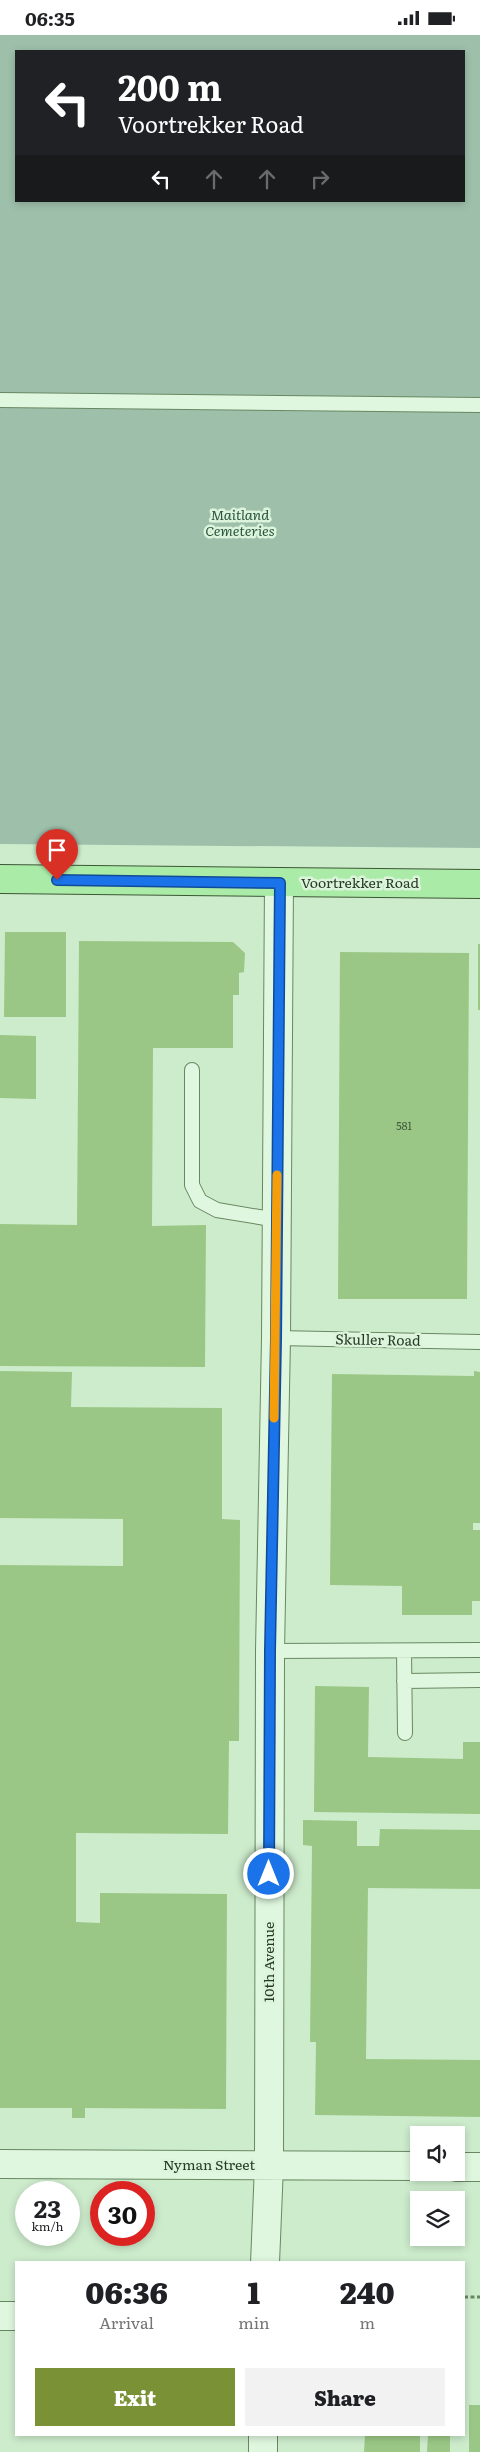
<!DOCTYPE html>
<html lang="en">
<head>
<meta charset="utf-8">
<style>
  body { margin:0; font-family:Literata,serif; background:#f2f2f2; color:#202124; height:100vh; display:flex; flex-direction:column; font-size:19px; white-space:nowrap }
  * { box-sizing:border-box; margin:0 }
  p { font-size:16px; color:#757577 }
  .icon { flex:none; width:28px; height:28px; fill:none; stroke:currentColor; stroke-width:2; stroke-linecap:round; stroke-linejoin:round }
  .map { position:relative; flex:1; overflow:hidden }
  .panel { position:absolute; left:15px; top:2226px; width:450px; height:175px; display:flex; flex-direction:column; background:#fff; border-radius:0px; box-shadow:0 2px 8px #0003 }
  .panel>* { flex:none }
  .hud { position:absolute; left:15px; top:15px; width:450px; height:152px; border-radius:0px; box-shadow:0 2px 8px #0003; background:#202124; color:#fff; overflow:hidden }
  .fabs { position:absolute; left:410px; top:2091px; display:grid; gap:10px }
  .fabs a { display:grid; place-items:center; width:55px; height:55px; border-radius:0px; background:#fff; box-shadow:0 2px 8px #0003; font-size:25px }
  .speed { position:absolute; left:15px; top:2146px; display:flex; gap:10px; font-size:25px; font-weight:700; text-align:center }
  .speed>* { display:grid; place-content:center; width:65px; height:65px; border-radius:50%; background:#fff; box-shadow:0 2px 8px #0003; line-height:1 }
  .speed small { font-size:12px; font-weight:400 }
  .speed .limit { border:8px solid #d22; background:#fff; color:#111 }
  .pin { position:absolute; display:grid; place-items:center; width:42px; height:42px; color:#fff; margin:-51px -21px; border-radius:50% 50% 50% 0; rotate:-45deg; box-shadow:0 0 5px #0007 }
  .pin .icon { rotate:45deg }
  .me { position:absolute; width:55px; margin:-28px; rotate:0deg; stroke-linejoin:round; filter:drop-shadow(0 0 4px #0008) }
  .turn { display:flex; align-items:center; gap:18px; height:105px; padding:0 20px; font-size:22px }
  .turn .icon { width:65px; height:65px; stroke-width:2.5 }
  .turn b { display:block; font-size:35px; line-height:42px }
  .lanes { display:flex; align-items:center; height:48px; padding:0 20px; background:#0003; justify-content:center; gap:25px; direction:ltr }
  .lanes .off { opacity:.35 }
  .eta { display:flex; justify-content:space-evenly; align-items:center; height:85px; text-align:center }
  .eta b { font-size:30px; font-weight:800; line-height:35px }
  .cta { display:flex; gap:10px; margin-top:auto; padding:10px 20px }
  .cta a { flex:1; height:58px; border-radius:0px; background:#7a9235; color:#fff; font-size:20px; font-weight:800; line-height:58px; text-align:center }
  .cta a+a { background:#f2f2f2; color:#202124 }
  .status { display:flex; justify-content:space-between; align-items:center; height:35px; padding:0 25px; background:#fff; direction:ltr }
  .status svg { height:14px; fill:currentColor }
  .map>svg:first-child { display:block }
  .cemetery { fill:#9ec0ab; fill-rule:evenodd }
  .building { fill:#9ac785 }
  .lines { fill:none; stroke-linecap:round; stroke-linejoin:round }
  .service-casing { stroke:#698861; stroke-width:16 }
  .minor-casing { stroke:#698861; stroke-width:30 }
  .primary-casing { stroke:#3d5734; stroke-width:30 }
  .path { stroke:#698861; stroke-width:3; stroke-dasharray:4 2.5; stroke-linecap:butt }
  .service { stroke:#dff7df; stroke-width:14 }
  .minor { stroke:#dff7df; stroke-width:28 }
  .primary { stroke:#abeba8; stroke-width:28 }
  .route-casing { stroke:#114b97; stroke-width:12 }
  .route { stroke:#1a73e8; stroke-width:9 }
  .slow { stroke:#f59e0b; stroke-width:9 }
  .labels { text-anchor:middle; stroke-width:5; stroke-linejoin:round; paint-order:stroke }
  .number-label { font-size:11px; fill:#445d3c }
  .park-label { font-size:14px; font-style:italic; fill:#2b5541; stroke:#dbf4db }
  .street-label { font-size:14px; fill:#283a23; stroke:#dbf4db }
</style>
</head>
<body>
<div class="status"><b>06:35</b><svg viewBox="0 0 49 12"><path d="M0 12V9h3v3zM5 12V6h3v6zM10 12V3h3v9zM15 12V0h3v12zM26 1h20v11H26zM47 4h2v5h-2z"/></svg></div>
<div class="map">
<svg width="480" height="2417" viewBox="0 0 480 2417">
  <rect width="100%" height="100%" fill="#cdeccc"/>
  <path class="cemetery" d="M0,0H480V813L0,809ZM16,16H464V166H16Z"/>
  <path class="building" d="M5,897H66V982H4Z
    M79,906L233,907L245,918L244,937L239,938V960H233V1013H153L152,1191L206,1190L205,1332L0,1331V1189L77,1190Z
    M478,909H480V975H478Z
    M340,917L469,918L467,1264H338Z
    M0,1000L36,1001V1064L0,1063Z
    M0,1336L72,1337L71,1372L222,1373V1484L240,1485L239,1706H229L228,1799L76,1798V1887L100,1888V1858L227,1859L226,2074L85,2073V2083H72V2073H0V1530L123,1531V1484L0,1483Z
    M474,1336L480,1337V1488H473V1495H480V1566H472V1580H402V1551L330,1550L332,1339L474,1341Z
    M315,1651L369,1652L368,1722L463,1724V1707H480V1779L314,1777Z
    M303,1785L357,1786V1811H379L380,1794L480,1795V1854L368,1853L366,2024L480,2025V2082L315,2080L316,2007H310L312,1811L303,1810Z
    M469,2370H480V2417H469Z
    M365,2400H420V2417H364Z
    M428,2400H450V2417H427Z"/>
  <g class="lines">
    <defs>
      <path id="service" d="M0,365L480,370
        M192,1035V1150L200,1166L217,1175L277,1185
        M276,1303L480,1307
        M270,1616L480,1615
        M404,1616L405,1698
        M404,1646L480,1645"/>
      <path id="minor" d="M0,2129L419,2131
        M456,2132H480
        M265,2228L269,2131L270,1616L276,1303L279,847
        M0,2281H16
        M263,2417V2400"/>
      <path id="primary" d="M0,844L480,849"/>
    </defs>
    <use href="#service" class="service-casing"/>
    <use href="#minor" class="minor-casing"/>
    <use href="#primary" class="primary-casing"/>
    <path class="path" d="M464,2262H480"/>
    <use href="#service" class="service"/>
    <use href="#minor" class="minor"/>
    <use href="#primary" class="primary"/>
  </g>
  <g class="lines">
    <defs>
      <path id="route" d="M57,845L280,848L276,1304L270,1616L269,1839"/>
    </defs>
    <use href="#route" class="route-casing"/>
    <use href="#route" class="route"/>
    <path class="slow" d="M274,1383L277,1140"/>
  </g>
  <g class="labels">
    <g class="number-label">
      <text x="404" y="1095">581</text>
    </g>
    <g class="park-label">
      <text x="240" y="485">Maitland<tspan x="240" dy="16">Cemeteries</tspan></text>
    </g>
    <g class="street-label">
      <text x="360" y="853">Voortrekker Road</text>
      <text transform="translate(378 1305) rotate(1)" y="5">Skuller Road</text>
      <text transform="translate(269 1927) rotate(-90)" y="5">10th Avenue</text>
      <text x="209" y="2135">Nyman Street</text>
    </g>
  </g>
</svg>
<div class="fabs">
<a><svg class="icon" aria-label="sound" viewBox="0 0 24 24"><path d="M4 9h4l5-4v14l-5-4H4zM17 9q2 3 0 6"/></svg></a>
<a><svg class="icon" aria-label="layers" viewBox="0 0 24 24"><path d="M12 4l9 5-9 5-9-5zM3 14l9 5 9-5"/></svg></a>
</div>
<div class="speed"><div>23<small>km/h</small></div><div class="limit">30</div></div>
<div class="pin" style="left:57px;top:845px;background:#d93025"><svg class="icon" aria-label="arrive" viewBox="0 0 24 24"><path d="M6 21V4h12l-3 4 3 4H6"/></svg></div>
<svg class="me" style="left:269px;top:1839px" viewBox="-20 -20 40 40"><circle r="17" fill="#1a73e8" stroke="#fff" stroke-width="3"/><path d="M0-11L8 9 0 5-8 9z" fill="#fff"/></svg>
<div class="hud">
<div class="turn"><svg class="icon" aria-label="left" viewBox="0 0 24 24"><path d="M17 20v-9H6M10 6l-5 5 5 5"/></svg><div><b>200 m</b>Voortrekker Road</div></div>
<div class="lanes"><svg class="icon" aria-label="left" viewBox="0 0 24 24"><path d="M17 20v-9H6M10 6l-5 5 5 5"/></svg><svg class="icon off" aria-label="ahead" viewBox="0 0 24 24"><path d="M12 20V5M6 11l6-6 6 6"/></svg><svg class="icon off" aria-label="ahead" viewBox="0 0 24 24"><path d="M12 20V5M6 11l6-6 6 6"/></svg><svg class="icon off" aria-label="right" viewBox="0 0 24 24"><path d="M7 20v-9h11M14 6l5 5-5 5"/></svg></div>
</div>
<section class="panel">
<div class="eta">
<div><b>06:36</b><p>Arrival</p></div>
<div><b>1</b><p>min</p></div>
<div><b>240</b><p>m</p></div>
</div>
<div class="cta"><a>Exit</a><a>Share</a></div>
</section>
</div>
</body>
</html>
